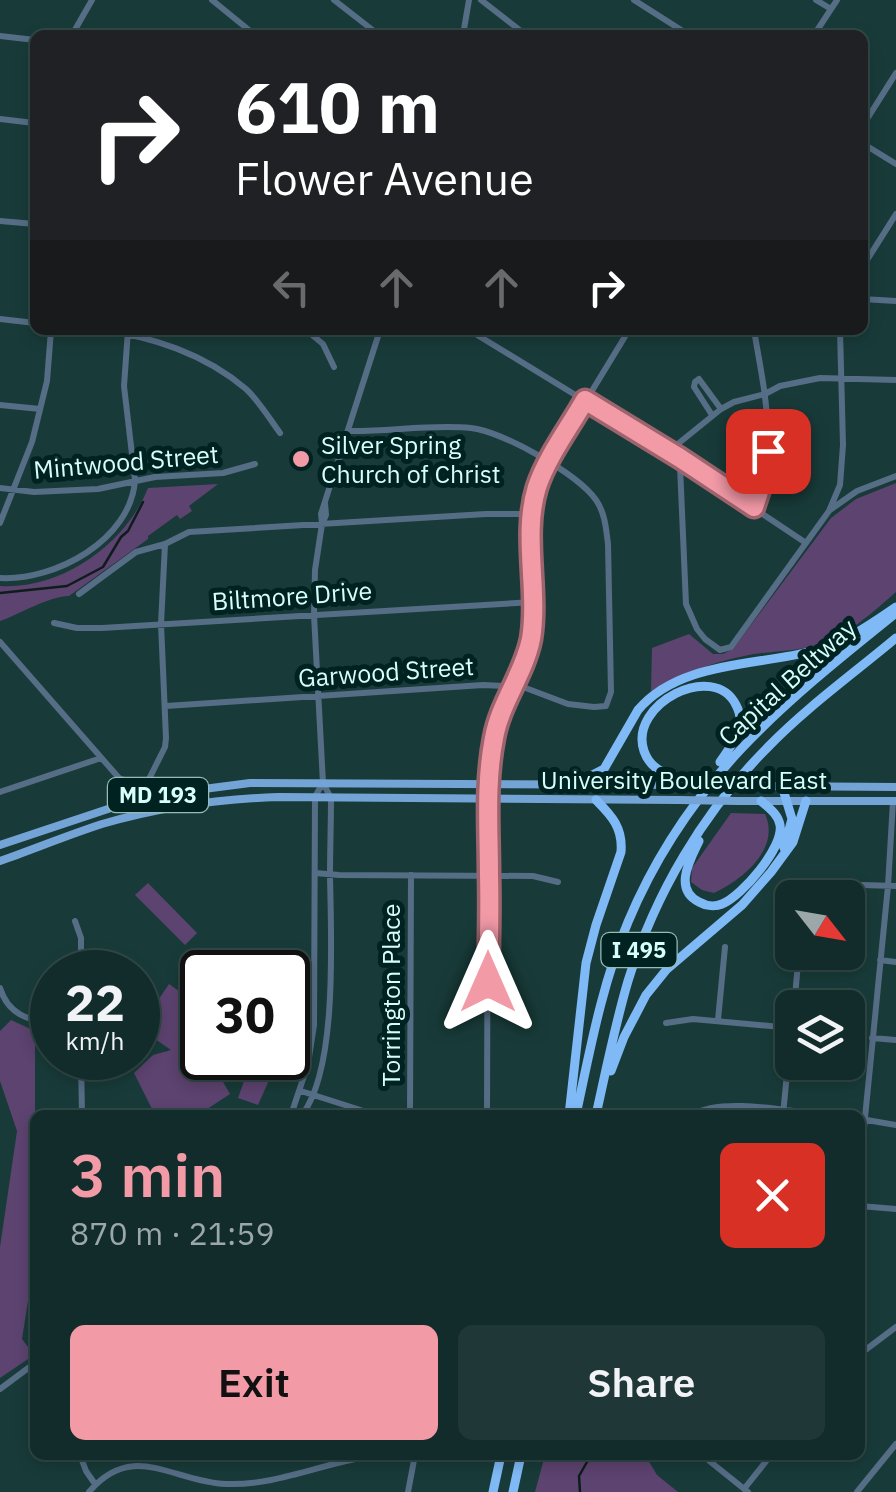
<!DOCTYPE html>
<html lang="en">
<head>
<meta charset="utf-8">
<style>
  body { margin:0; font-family:"IBM Plex Sans",sans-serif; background:#1f3837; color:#f1f3f6; height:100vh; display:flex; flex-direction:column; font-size:38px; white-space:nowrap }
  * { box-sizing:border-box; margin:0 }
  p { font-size:32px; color:#9ca7a9 }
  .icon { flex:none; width:55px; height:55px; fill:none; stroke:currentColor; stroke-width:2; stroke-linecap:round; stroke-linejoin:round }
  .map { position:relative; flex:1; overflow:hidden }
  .panel { position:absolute; left:30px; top:1110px; width:835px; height:350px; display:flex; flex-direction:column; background:#122c2b; border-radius:15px; box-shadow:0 5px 15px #0003,0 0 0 2px #314847 }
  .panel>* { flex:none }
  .guide { position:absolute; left:30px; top:30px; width:838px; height:305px; border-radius:15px; box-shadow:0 5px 15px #0003,0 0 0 2px #314847; background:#202124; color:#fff; overflow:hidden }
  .needle { width:65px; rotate:121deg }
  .buttons { position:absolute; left:775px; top:880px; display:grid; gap:20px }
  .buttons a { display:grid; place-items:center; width:90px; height:90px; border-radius:15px; background:#122c2b; box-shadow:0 5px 15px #0003,0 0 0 2px #314847; font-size:50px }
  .speed { position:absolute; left:30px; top:950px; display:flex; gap:20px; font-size:50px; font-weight:700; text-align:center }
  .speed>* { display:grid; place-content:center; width:130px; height:130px; border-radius:50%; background:#122c2b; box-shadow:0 5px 15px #0003,0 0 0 2px #314847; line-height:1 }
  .speed small { font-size:25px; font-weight:400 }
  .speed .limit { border:5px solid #111; border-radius:15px; background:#fff; color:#111 }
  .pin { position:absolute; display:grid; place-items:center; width:85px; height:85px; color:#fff; margin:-42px; border-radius:20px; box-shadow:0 5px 15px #0006 }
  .me { position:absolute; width:110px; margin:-55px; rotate:0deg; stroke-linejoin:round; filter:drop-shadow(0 0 8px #0008) }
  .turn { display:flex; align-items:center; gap:35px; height:210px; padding:0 40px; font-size:45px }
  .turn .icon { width:130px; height:130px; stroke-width:2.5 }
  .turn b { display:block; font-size:70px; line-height:85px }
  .lanes { display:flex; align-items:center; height:95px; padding:0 40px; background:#0003; justify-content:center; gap:50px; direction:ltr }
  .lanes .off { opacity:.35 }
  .round { display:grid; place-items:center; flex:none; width:105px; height:105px; border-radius:15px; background:#1f3837 }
  .overview { display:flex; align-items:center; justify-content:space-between; height:170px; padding:0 40px }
  h1 { font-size:60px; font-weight:600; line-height:75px; color:#f39aa7 }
  .primary-button { display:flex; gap:20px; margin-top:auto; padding:20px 40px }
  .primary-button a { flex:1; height:115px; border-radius:15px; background:#f39aa7; color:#111; font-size:40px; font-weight:600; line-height:115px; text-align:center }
  .primary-button a+a { background:#1f3837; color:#f1f3f6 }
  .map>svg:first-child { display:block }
  .green { fill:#5d4370 }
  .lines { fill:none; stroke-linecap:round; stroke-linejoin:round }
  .stream { stroke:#0e1d1c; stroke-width:2.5 }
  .minor { stroke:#566d86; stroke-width:6 }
  .major { stroke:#74a4d6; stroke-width:8 }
  .highway { stroke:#80baf6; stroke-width:9 }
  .major-bridge { stroke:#74a4d6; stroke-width:8 }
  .highway-bridge { stroke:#80baf6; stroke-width:9 }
  .route-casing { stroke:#9e646d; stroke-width:25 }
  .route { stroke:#f39aa7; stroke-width:18 }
  .poi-dot { fill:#f39aa7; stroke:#002220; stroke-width:4 }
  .labels { text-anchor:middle; stroke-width:10; stroke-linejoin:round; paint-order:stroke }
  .shield { fill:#002220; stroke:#96bcb9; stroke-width:2.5 }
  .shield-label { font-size:22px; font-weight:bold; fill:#d6fefa }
  .poi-label { font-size:25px; fill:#d6fefa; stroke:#002220; text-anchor:start }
  .street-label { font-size:25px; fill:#d6fefa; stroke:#002220 }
</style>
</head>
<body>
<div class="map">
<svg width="896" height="1492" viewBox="0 0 896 1492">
  <rect width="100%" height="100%" fill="#183b39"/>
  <path class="green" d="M896,483V592C872,613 845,638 813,646C791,652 767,651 744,656C711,663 680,674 651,691L652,648L689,634L713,654H723L733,649L831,518L856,499Z
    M218,484L189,506L192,511L180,519L177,515L148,536V539L69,596C46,597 23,613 0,621V586C61,590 126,544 148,488Z
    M731,813L765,814C781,849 742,880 714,893L702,890L691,882L692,868Z
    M148,883L197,933L185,945L135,895Z
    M169,984L202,1007V1058H228L218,1073L230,1094L198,1115H155L134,1073L153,1055L171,1050L139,1028Z
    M11,1020L35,1031V1256L22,1339L34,1355L0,1378V1247L17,1131L0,1081V1031Z
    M248,1070L270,1078L258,1105L238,1098Z
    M545,1455H645L657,1475L678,1492H535Z"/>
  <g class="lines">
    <path class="stream" d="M0,593L67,586L103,567L121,537L128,531L143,502
      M580,1492L579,1476L591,1455"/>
    <path class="minor" d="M212,0L255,35
      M334,0L379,35
      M481,0L526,35
      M634,0L689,35
      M816,0L831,9
      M72,35L92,0
      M463,35L469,0
      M814,35L837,0
      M0,36L35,40
      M0,119L34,123
      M35,119L31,176L35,205
      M862,127L896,73
      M862,143L896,164
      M0,221L35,224
      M862,268L896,214
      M862,299L896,301
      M0,319L35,323
      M100,330C151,336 205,354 246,389C259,401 269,418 280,433
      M306,330L323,344L334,367
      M469,330L680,459L806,543
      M840,330L843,445L840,485L829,511L731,647L720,650L705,639L697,629L686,604L679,443L721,409L734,402L765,394L780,386L820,378L896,380
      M0,405L40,409
      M712,415L694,387L695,382L699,379L721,409
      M0,488L34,492L98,489L155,477L223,473L255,464
      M753,507C778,441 765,396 754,330
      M830,510L857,491L896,476
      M0,523L32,442L47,381L51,330
      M322,523L321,514L380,330
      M0,578C55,581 131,540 135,480L124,386L128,330
      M79,594L136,552L165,544L189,532L486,514H532
      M54,623L77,628H102L533,602
      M0,642L119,778L131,783L148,781
      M166,706L483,685L523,687L568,704L594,707L606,706L611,692L608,544C606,528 605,513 596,500C578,474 502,431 471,428C430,424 388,432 348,431
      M119,779L124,789L122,804
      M0,792L101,758
      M158,810L148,781L165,747L166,738L161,624L165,544
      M315,873L339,875L533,876L558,882
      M794,883L896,886
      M805,898L806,884
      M75,921L81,938V972
      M880,960L896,962
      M0,988C8,1014 28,1021 52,1022
      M794,1008L799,952
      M718,1020L725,947
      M666,1023L693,1019L792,1028
      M872,1038L896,1040
      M81,1058L82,1115
      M301,1091L376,1115
      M291,1115L308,1064L314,1025L315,797L322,784
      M302,1115C338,1068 331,936 330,876C330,850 331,824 331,798L323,783L314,615L315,570L322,524L326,515L325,503
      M410,1115L411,875
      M487,1115L488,785L494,734L503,705L525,662L530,643L533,602L532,514L537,487L548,463L629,330
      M692,1115C722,1097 787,1111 823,1115
      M783,1115L792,1021
      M861,1119L896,1125
      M860,1168L888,886L893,801
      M860,1206L896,1209
      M860,1354L896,1327
      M0,1389L35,1363
      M80,1455L86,1471L95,1484
      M702,1455L748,1492
      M744,1489L771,1455
      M89,1492C133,1440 173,1482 226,1484C278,1486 327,1461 378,1455
      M408,1492L415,1455
      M857,1492L896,1444"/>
    <path class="major" d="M750,786L896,787
      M738,801H896
      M0,845L126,803L165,794L250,783L691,785
      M0,861C34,849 68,835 102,824C160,807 218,799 278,797L679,800"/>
    <path class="highway" d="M695,779C674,777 652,774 644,751C628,704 714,660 736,705C741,714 741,725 737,735C733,744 726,753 720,762
      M573,785L604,769L638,710C679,661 757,666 813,651C844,643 870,625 896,607
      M782,786L792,819L784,848
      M699,841C690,860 673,889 699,902C706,906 715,907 722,904C742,896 784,847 780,825C778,814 769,808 761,801
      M611,1071L624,1037L646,995L667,969L742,905L771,872L793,842L806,801
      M569,1115L586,963L596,925L621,852C623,828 612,816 596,800
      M576,1115C590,1050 602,984 628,922C687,781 780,706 896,613
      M596,1115C606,1070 615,1025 628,981C655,894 703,812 768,747C807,707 853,674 896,638
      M493,1492L501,1455
      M513,1492L521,1455"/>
    <path class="major-bridge" d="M691,785H715
      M679,800L738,801"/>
    <path class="highway-bridge" d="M695,779L750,786"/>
  </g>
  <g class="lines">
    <defs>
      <path id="route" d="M488,982C489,946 490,911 489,875C489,829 485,784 494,738C500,703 524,674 531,639C539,589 522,535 537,487C547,457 569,428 585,400L680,458L754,507L762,483L768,451"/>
    </defs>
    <use href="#route" class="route-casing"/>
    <use href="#route" class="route"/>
  </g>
  <circle class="poi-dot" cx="301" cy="459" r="10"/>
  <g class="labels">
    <g class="shield">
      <rect x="108" y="778" width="100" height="34" rx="8"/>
      <rect x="601.5" y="933" width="75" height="34" rx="8"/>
    </g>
    <g class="shield-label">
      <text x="158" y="803">MD 193</text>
      <text x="639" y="958">I 495</text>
    </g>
    <g class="poi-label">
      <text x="321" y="454">Silver Spring<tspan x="321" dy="29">Church of Christ</tspan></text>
    </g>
    <g class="street-label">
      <text transform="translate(126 462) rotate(-5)" y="9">Mintwood Street</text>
      <text transform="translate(292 596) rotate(-4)" y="9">Biltmore Drive</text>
      <text transform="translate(386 672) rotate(-4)" y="9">Garwood Street</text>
      <text transform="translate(787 682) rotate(-42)" y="9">Capital Beltway</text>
      <text x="684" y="789">University Boulevard East</text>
      <text transform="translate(391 995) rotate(-90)" y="9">Torrington Place</text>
    </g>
  </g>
</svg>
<div class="buttons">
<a><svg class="needle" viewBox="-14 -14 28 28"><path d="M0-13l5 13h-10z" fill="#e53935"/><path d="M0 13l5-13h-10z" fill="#9ca7a9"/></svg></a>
<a><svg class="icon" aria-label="layers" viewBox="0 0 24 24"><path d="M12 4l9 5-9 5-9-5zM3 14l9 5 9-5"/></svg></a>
</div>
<div class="speed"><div>22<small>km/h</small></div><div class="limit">30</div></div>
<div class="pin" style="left:768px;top:451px;background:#d93025"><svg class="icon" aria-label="arrive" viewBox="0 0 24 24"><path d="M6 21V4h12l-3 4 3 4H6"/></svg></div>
<svg class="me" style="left:488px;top:982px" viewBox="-20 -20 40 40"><path d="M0-17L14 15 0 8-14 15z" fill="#f39aa7" stroke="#fff" stroke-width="4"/></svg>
<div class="guide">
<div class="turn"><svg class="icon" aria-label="right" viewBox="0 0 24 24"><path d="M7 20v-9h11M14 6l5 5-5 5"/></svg><div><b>610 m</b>Flower Avenue</div></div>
<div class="lanes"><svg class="icon off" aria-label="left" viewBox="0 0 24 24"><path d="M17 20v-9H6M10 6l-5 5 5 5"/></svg><svg class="icon off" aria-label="ahead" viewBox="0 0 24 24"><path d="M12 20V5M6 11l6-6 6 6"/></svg><svg class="icon off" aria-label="ahead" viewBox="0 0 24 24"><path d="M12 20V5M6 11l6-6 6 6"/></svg><svg class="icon" aria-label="right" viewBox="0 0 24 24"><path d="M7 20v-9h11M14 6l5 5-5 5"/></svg></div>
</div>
<section class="panel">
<div class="overview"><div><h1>3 min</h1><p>870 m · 21:59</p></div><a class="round" style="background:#d93025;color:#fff"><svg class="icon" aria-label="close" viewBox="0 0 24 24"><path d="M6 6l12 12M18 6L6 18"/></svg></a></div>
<div class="primary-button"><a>Exit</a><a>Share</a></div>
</section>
</div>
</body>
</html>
